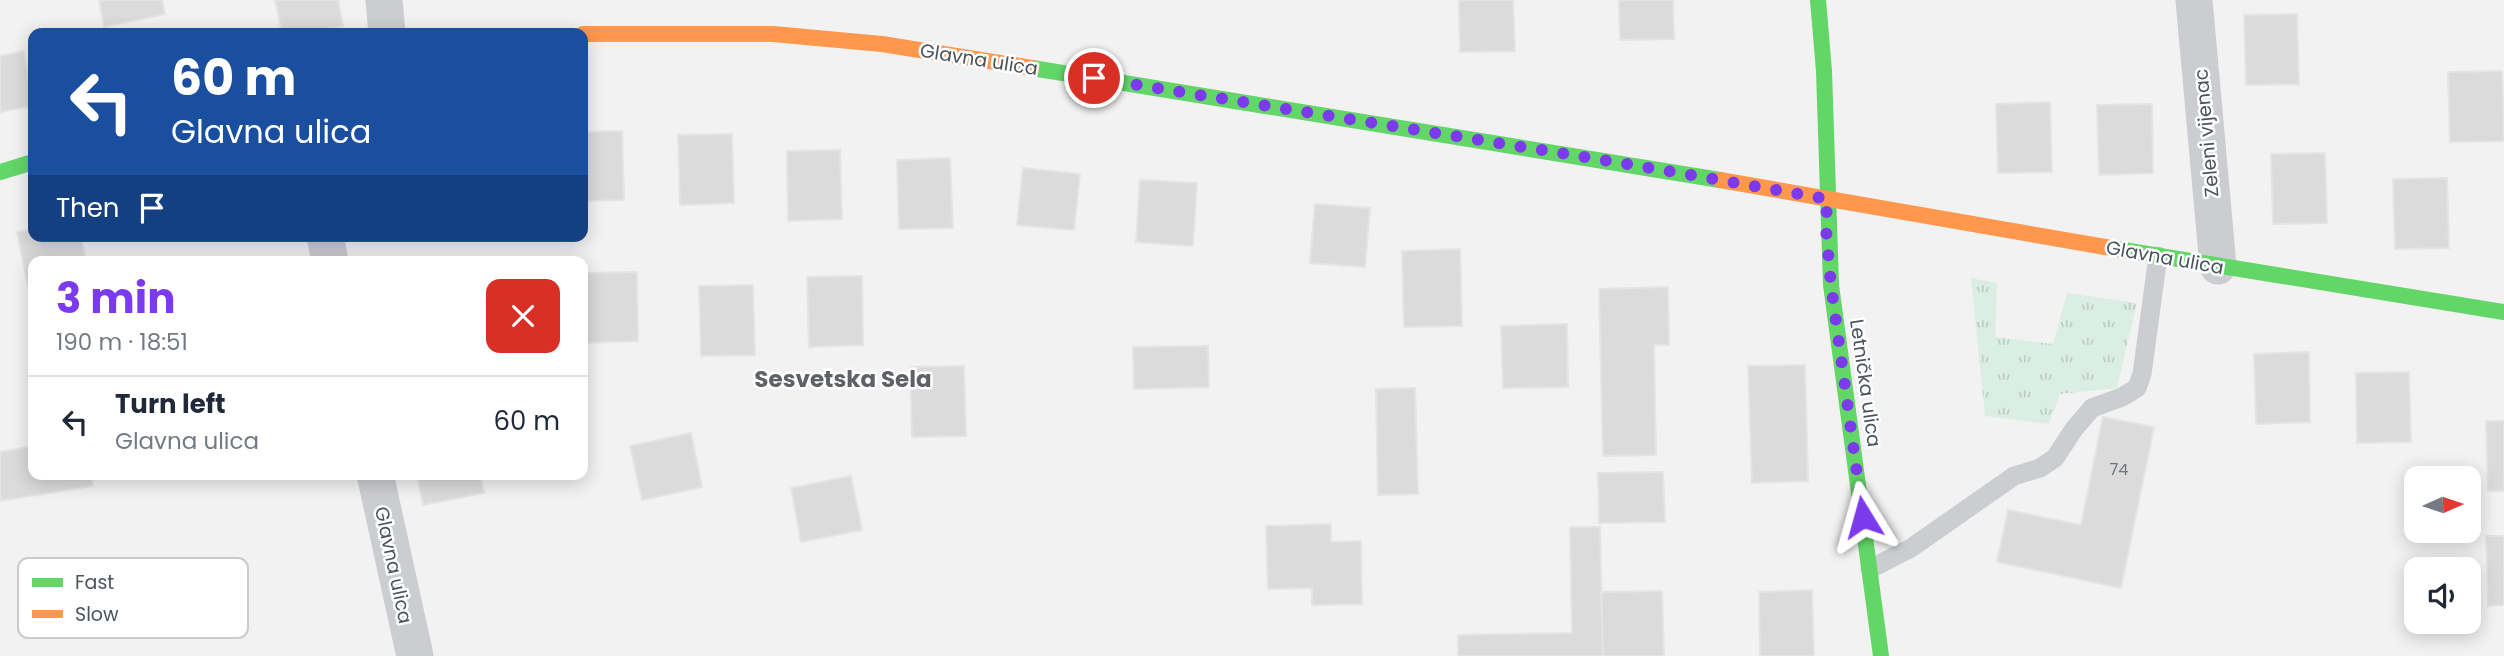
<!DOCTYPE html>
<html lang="en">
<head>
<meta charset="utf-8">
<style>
  body { margin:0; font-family:Poppins,sans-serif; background:#f6f6f7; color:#1f2937; height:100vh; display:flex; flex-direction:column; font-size:26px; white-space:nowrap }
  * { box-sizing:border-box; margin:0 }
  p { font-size:23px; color:#747a83 }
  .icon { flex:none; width:38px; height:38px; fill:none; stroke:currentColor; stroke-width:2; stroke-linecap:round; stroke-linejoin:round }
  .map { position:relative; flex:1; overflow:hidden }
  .panel { position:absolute; left:28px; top:256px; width:560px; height:224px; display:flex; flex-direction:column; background:#fff; border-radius:14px; box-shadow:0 4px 18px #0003 }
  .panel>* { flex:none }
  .hud { position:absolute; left:28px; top:28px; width:560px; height:214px; border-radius:14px; box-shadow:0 4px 18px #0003; background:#1a4fa0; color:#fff; overflow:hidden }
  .needle { width:46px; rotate:87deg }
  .buttons { position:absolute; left:2404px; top:466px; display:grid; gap:14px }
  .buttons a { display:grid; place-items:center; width:77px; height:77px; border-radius:14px; background:#fff; box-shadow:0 4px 18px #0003; font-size:35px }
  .pin { position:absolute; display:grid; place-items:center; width:60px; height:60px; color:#fff; margin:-30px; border:4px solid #fff; border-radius:50%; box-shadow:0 2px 7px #0007 }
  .me { position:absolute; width:77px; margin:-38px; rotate:352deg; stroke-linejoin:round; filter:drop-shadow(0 0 5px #0008) }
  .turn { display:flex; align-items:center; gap:24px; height:147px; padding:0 28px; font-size:32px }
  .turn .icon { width:91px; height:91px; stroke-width:2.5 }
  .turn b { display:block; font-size:49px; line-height:60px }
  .then { display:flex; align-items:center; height:66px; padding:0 28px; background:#0003; gap:14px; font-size:26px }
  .round { display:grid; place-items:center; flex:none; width:74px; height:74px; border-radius:14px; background:#f6f6f7 }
  .head { display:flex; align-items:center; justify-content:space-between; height:119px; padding:0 28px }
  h1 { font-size:42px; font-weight:700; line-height:52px; color:#7c3aed }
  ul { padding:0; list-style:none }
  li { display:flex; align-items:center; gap:21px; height:91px; padding:0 28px; border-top:2px solid #e0e1e3 }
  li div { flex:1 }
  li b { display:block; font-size:26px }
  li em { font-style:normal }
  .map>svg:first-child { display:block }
  .grass { fill:url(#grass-tufts) }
  .building { fill:#dbdbdc; stroke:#e4e4e4; stroke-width:2 }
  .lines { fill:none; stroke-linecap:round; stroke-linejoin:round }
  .lane { stroke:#cccdd0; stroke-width:19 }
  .street { stroke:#cccdd0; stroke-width:37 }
  .fast { stroke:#63d668; stroke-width:16 }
  .slow { stroke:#ff974d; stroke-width:16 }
  .route { stroke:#7c3aed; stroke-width:12; stroke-dasharray:0 21.6 }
  .labels { text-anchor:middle; stroke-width:5; stroke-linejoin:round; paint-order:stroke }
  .number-label { font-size:16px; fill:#70767d }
  .street-label { font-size:19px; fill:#4b535c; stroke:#fff }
  .quarter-label { font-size:23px; font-weight:bold; fill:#5e6165; stroke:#fff }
  .key { fill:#fff; stroke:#c9cbce; stroke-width:2 }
  .key-label { font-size:19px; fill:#4b535c }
</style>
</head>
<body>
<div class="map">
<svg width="2504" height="656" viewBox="0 0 2504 656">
  <defs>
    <pattern id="grass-tufts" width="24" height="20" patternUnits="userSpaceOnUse" patternTransform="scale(1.75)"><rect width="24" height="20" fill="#daeee3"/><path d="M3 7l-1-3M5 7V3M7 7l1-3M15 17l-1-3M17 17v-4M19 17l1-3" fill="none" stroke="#bdcec5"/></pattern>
  </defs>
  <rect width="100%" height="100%" fill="#f2f2f2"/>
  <path class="grass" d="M1971,278L1997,283L1995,337L2053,344L2067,293L2137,303L2117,388L2060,394L2049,424L1985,416Z"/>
  <path class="building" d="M99,0H162L165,14L104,27Z
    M275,0H338L343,26L308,33H282Z
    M1459,0H1513L1515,51L1460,52Z
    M1619,0H1673L1674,39L1620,40Z
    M2297,14L2299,84L2246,85L2244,15Z
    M24,51L33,106L0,112V56Z
    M2502,71L2504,141L2450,142L2448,72Z
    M2050,102L2052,172L1998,173L1996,104Z
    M2152,104L2153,173L2099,175L2097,105Z
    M622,131L624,200L583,201V132Z
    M732,134L734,203L680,205L678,135Z
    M840,150L842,219L788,221L787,151Z
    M2325,153L2327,223L2273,224L2271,154Z
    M950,158L953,228L899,229L897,160Z
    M1023,168L1080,174L1074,230L1017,225Z
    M2447,178L2449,248L2395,249L2393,179Z
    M1140,180L1197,183L1193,246L1136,242Z
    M1315,204L1370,208L1365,267L1310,263Z
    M33,229V236H81L86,261H33V285L28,286L17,232Z
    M1460,249L1462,326L1404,327L1402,251Z
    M637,272L638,341L584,343L583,273Z
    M862,276L863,345L809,347L807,277Z
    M753,285L755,355L701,356L699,286Z
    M1668,287L1669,345H1654L1656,455L1603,456L1599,289Z
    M1567,324L1568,387L1503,388L1501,326Z
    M1208,346L1209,387L1134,389L1133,347Z
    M2309,352L2310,422L2256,424L2254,354Z
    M1805,365L1808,481L1752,483L1748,366Z
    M964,366L966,436L912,437L910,367Z
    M2409,372L2411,442L2357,443L2356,373Z
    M1415,388L1418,494L1378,495L1376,389Z
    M2103,417L2154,427L2121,588L1997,562L2008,510L2081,525Z
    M2486,421H2504V491H2488Z
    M691,433L702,487L642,500L630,446Z
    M33,446V474H91L93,486L0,501V452Z
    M1663,472L1665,522L1599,523L1598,473Z
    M417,474H480L484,493L423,505Z
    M851,476L862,530L801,542L791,488Z
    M1331,524V542L1361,541L1362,604L1312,605V588L1268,589L1266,526Z
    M1570,527H1600L1603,656H1458V635L1572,633Z
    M2486,536H2504V605L2488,606Z
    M1812,590L1814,656H1760L1759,592Z
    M1662,591L1664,656H1603L1601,592Z"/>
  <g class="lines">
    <path class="lane" d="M1870,569L1911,548L2014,476L2040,468L2055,458L2074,429L2092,408L2122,397L2137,388L2142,374L2158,256"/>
    <path class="street" d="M384,0L387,33
      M2194,0L2218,266
      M325,236L330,261
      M375,474L415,656"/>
    <path class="fast" d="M1818,0L1824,71L1831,285L1881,656
      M1032,68L1720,180
      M0,172L33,162
      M2111,248L2504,312"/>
    <path class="slow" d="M583,34H773L882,44L1032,68
      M1720,180L2111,248"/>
  </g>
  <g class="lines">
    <path class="route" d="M1094,78L1622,163L1827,199L1826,229L1831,285L1863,517"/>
  </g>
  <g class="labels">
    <g class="number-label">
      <text x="2119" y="475">74</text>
    </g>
    <g class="street-label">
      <text transform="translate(979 59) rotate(9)" y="7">Glavna ulica</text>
      <text transform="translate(2206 133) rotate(-95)" y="7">Zeleni vijenac</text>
      <text transform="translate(2165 257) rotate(10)" y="7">Glavna ulica</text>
      <text transform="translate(1866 383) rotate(82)" y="7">Letnička ulica</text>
      <text transform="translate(394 565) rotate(78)" y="7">Glavna ulica</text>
    </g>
    <g class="quarter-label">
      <text x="843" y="387">Sesvetska Sela</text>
    </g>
  </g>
  <rect x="18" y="558" width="230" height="80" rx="10" class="key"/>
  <rect x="32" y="578" width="31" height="9" fill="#63d668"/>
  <rect x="32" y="610" width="31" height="8" fill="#ff974d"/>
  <g class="key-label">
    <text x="75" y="589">Fast</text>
    <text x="75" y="621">Slow</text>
  </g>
</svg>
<div class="buttons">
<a><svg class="needle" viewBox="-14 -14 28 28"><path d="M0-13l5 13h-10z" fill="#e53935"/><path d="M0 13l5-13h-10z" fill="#747a83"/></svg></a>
<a><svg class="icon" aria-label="sound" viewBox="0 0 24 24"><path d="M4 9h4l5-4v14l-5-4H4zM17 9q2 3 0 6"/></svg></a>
</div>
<div class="pin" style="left:1094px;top:78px;background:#d93025"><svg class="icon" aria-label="arrive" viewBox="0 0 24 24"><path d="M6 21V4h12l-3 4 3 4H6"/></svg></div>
<svg class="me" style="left:1863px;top:517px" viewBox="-20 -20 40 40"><path d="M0-17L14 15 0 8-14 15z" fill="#7c3aed" stroke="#fff" stroke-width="4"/></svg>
<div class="hud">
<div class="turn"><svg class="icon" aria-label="left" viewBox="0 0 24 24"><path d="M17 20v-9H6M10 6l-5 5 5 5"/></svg><div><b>60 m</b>Glavna ulica</div></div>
<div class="then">Then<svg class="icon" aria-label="arrive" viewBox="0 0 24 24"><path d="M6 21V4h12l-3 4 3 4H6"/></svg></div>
</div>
<section class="panel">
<div class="head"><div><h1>3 min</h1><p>190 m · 18:51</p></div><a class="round" style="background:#d93025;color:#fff"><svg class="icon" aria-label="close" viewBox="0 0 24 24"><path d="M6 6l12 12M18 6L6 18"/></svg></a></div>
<ul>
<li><svg class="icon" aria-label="left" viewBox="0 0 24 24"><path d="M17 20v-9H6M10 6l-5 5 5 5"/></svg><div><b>Turn left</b><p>Glavna ulica</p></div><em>60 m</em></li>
</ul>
</section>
</div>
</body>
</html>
